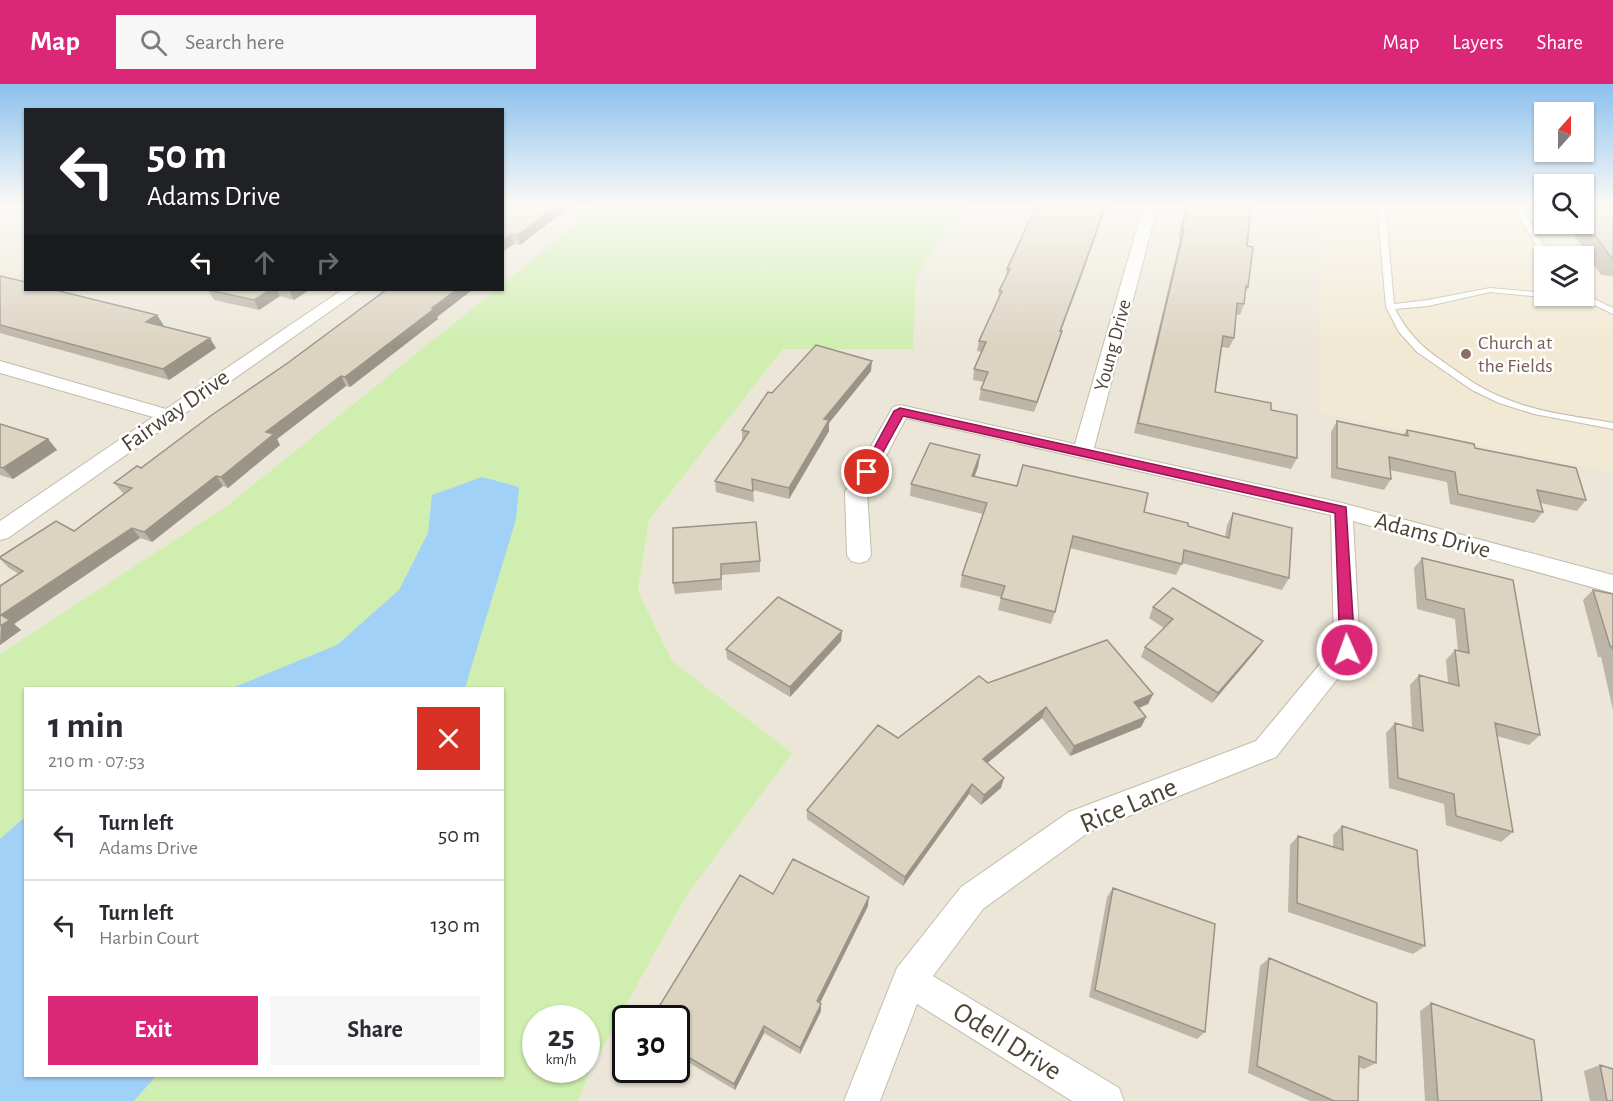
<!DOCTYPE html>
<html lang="en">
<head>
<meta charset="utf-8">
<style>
  body { margin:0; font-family:"Alegreya Sans",sans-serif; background:#f7f7f7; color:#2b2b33; height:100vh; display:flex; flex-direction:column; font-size:22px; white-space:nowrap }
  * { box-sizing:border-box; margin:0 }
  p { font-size:20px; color:#7c7c81 }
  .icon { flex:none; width:33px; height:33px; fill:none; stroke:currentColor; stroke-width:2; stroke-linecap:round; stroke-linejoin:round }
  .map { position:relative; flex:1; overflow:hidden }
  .panel { position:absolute; left:24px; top:603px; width:480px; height:390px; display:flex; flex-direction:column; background:#fff; border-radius:0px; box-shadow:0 2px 4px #0004 }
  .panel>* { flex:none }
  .guide { position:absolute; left:24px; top:24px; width:480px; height:183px; border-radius:0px; box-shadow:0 2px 4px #0004; background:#202124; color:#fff; overflow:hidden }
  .needle { width:39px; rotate:21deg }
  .tools { position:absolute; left:1534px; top:18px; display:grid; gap:12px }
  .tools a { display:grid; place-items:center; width:60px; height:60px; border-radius:0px; background:#fff; box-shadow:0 2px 4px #0004; font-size:30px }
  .speed { position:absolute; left:522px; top:921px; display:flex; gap:12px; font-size:30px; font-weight:700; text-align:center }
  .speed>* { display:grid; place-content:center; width:78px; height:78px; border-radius:50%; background:#fff; box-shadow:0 2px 4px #0004; line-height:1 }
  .speed small { font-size:15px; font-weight:400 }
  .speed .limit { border:3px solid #111; border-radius:9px; background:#fff; color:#111 }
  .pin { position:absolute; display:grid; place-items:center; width:51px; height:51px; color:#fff; margin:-26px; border:3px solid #fff; border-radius:50%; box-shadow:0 2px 6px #0007 }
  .me { position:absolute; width:66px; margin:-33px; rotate:358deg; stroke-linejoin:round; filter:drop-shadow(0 0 4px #0008) }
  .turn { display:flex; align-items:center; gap:21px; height:126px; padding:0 24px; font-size:27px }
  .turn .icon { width:78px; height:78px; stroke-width:2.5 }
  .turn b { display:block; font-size:42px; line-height:51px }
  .lanes { display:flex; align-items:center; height:57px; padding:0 24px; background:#0003; justify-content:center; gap:30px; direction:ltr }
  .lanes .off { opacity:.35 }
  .round { display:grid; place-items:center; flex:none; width:63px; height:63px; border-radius:0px; background:#f7f7f7 }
  .headline { display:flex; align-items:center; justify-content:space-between; height:102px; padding:0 24px }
  h1 { font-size:36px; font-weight:700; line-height:45px }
  .button { display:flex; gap:12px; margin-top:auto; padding:12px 24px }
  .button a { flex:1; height:69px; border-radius:0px; background:#db2777; color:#fff; font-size:24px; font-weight:700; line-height:69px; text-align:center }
  .button a+a { background:#f7f7f7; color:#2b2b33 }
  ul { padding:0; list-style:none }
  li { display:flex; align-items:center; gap:18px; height:90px; padding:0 24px; border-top:2px solid #e1e1e2 }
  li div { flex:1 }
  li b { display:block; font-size:22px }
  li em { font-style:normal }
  header { display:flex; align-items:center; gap:36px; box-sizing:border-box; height:84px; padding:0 30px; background:#db2777; color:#fff }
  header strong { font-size:28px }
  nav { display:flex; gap:33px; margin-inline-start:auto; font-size:21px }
  .search { width:420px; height:54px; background:#f7f7f7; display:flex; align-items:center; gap:15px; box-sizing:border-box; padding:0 21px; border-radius:0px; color:#7c7c81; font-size:22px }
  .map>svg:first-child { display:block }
  .residential { fill:#ebe6d8; fill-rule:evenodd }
  .education { fill:#f1e9d3; fill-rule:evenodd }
  .green { fill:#cfeeaf; fill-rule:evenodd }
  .water { fill:#a2d1f8 }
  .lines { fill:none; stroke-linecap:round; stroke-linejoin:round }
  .lane-casing { stroke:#c3bcab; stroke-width:2 }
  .street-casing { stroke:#c3bcab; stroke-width:2 }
  .lane { fill:#fff; fill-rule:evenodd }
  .street { fill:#fff; fill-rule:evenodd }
  .wall { fill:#bdb5a6 }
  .shaded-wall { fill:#9a9487 }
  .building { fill:#dcd3c1; stroke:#9a9487; stroke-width:1.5 }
  .route { fill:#db2777; stroke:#8e194d; stroke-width:1.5 }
  .education-dot { fill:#8d6e63; stroke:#fff; stroke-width:2 }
  .labels { text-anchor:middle; stroke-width:5; stroke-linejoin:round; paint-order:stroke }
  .far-education-label { font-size:20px; fill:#785e54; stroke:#fff; text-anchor:start }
  .far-street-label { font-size:20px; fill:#4c4437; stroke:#fff }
  .street-label { font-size:24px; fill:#4c4437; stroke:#fff }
  .near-street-label { font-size:28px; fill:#4c4437; stroke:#fff }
</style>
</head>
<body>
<header>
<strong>Map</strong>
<div class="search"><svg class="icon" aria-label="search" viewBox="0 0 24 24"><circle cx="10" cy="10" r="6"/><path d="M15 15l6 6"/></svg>Search here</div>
<nav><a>Map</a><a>Layers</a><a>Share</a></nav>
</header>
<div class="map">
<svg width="1613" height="1017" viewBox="0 0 1613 1017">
  <rect width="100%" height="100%" fill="#f6f3ea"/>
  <path class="residential" d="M0,120H25L26,206H495L228,421L0,570Z
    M503,120H593L576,140L503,200Z
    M963,120H1320V328L1613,388V1017H578L590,987L685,814L792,669L672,577L638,507L649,436L783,265H913L916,194ZM626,934H676V986H626Z"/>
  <path class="education" d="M1320,120H1545V140H1584V120H1613V388L1319,328ZM1545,172H1584V212H1545Z"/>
  <path class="green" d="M593,120H963L916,194L913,265H783L649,436L638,507L672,577L792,669L685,814L590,987L578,1017H0V570L228,421L495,206H502L503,200L576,140ZM26,604H502V992H26ZM536,934H586V986H536Z"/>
  <path class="water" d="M482,393L519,403L516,435L465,604H232L337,561L399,506L428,449L432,411Z
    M25,733L26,992H156L134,1017H0V755Z"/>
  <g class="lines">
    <defs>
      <path id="lane" d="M1377,120H1385L1394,220L1428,216L1490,204L1545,209V212L1584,210L1613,224V230L1586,217L1490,208L1428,222L1395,225C1411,255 1425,265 1452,284C1469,296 1485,307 1504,314C1538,329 1577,332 1613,339V345L1534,330L1499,319L1472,306L1417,268L1399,248L1386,223Z
        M1512,120H1520L1550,172L1543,174Z"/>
      <path id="street" d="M1144,120H1158L1094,364L1342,419L1613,491V509L1353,437L1360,566L1276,673L1089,748L983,825L933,892L1119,1004L1124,1017H1072L917,920L880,1017H844L897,884L961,803L1069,728L1256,657L1334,563L1331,431L906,334L867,408L871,471L867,477L859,479L851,477L847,471L845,408L893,323L900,321L1075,360Z
        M342,206H360L8,454L0,456V437L153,333L0,289V277L166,325Z"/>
    </defs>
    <use href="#lane" class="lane-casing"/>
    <use href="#street" class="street-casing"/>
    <use href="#lane" class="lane"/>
    <use href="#street" class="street"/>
  </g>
  <path class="wall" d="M502,120H573L520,161L514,160L502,168Z
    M1186,120H1251L1247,162L1248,203L1245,210L1244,220L1240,231L1236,230L1234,254L1229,264L1221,263L1215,308L1271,326L1297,374L1291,385L1134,349L1180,155L1178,154Z
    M1584,120L1613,121V192L1601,191L1567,140H1584Z
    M1007,185L1080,196L1061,247L1059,257L1034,328L979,316L981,305L984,298L973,296L974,285L982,268L977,267L979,257L998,215L999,207L1005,195Z
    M0,192L157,231L164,242L216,264L169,296L0,249Z
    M208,206H309L294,216L280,212L259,226L214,216Z
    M386,206H472L437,233L438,235L350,303L346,302L277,355L280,361L228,404L223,402L152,458L140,454L14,540L21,546L0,561L19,490L9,484L0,475V473L74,447L124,410L114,399L141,384L289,278Z
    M871,287L829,339V347L789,415L753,406L754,418L716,408L715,397L743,357H742V346L772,309Z
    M1337,337L1403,351L1407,346L1475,364L1586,416L1577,427L1541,419L1543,428L1534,439L1450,420L1447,398L1390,386L1391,395L1384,406L1331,394V348Z
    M0,340L48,355L57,366L13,395L0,391Z
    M980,371L978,383L975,392L1017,402L1144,428L1188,442L1225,453L1227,441L1233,429L1289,494L1282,506L1182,479L1176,491L1070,464L1055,528L1051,540L998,526L1001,513L960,503L962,491L983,430L910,412L911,400Z
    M673,444L760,477V488L722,491V506L675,510L673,499Z
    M1422,474L1513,496L1540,651L1529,661L1497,652L1513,748L1501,758L1446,741L1444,720L1389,704L1386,649L1395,639L1412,644L1410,601L1419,591L1448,599L1446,576L1455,566L1458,567L1455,535L1417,525L1414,484Z
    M1593,506L1613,510V626L1601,573H1598L1583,516Z
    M1153,523L1256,567L1212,619L1141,573L1145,563L1164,544L1149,534Z
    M842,547L841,557L790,613L727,575L726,565Z
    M988,599L1153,610L1148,620L1139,624L1146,633L1141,643L1070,672L1042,634L987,679L1001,704L981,721L969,710L903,802L807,735V726L898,654Z
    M1342,742L1425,862L1413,870L1288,828L1290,761L1298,752L1333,763V751Z
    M1113,804L1205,948L1197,955L1089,913L1107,813Z
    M773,810L868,822L820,919L821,920V927L800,970L764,949L735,1006L676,971V934Z
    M1269,874L1376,979L1364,985L1359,983L1358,1017H1310L1248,989L1260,882Z
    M1431,919L1542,1017H1425L1420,927Z
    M1600,981L1613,1017H1590L1584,987Z"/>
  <path class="shaded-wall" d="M558,120H573L520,161L518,151Z
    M1106,120H1107L1080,196L1057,257L1060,247Z
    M511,150L514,160L502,168V157Z
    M270,206H277L280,212L259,226L254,216Z
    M289,206H309L294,216Z
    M456,206H472L437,233L438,235L350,303L345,293Z
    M157,231L164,242L146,238Z
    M1062,247L1059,257L1034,328L1037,318Z
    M210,254L216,264L169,296L163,285Z
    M872,277L871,287L829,339V347L789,415V404L824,335Z
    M341,292L346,302L277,355L280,361L228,404L221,393L266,348Z
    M48,355L57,366L13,395L3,384Z
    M980,371L978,383L970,403L972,392Z
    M216,392L223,402L152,458L144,448Z
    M132,444L140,454L14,540L21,546L0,561L1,531Z
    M842,547L841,557L790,613V603Z
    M1263,557L1256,567L1212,619L1218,609Z
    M1153,610L1148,620L1129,628L1134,618Z
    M1046,623L1042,634L980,685L983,675Z
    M1146,633L1141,643L1070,672L1074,662Z
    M1004,694L1001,704L981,721L984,711Z
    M972,700L969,710L903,802L905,793Z
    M869,813L868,822L817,925V917Z
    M821,920V927L800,970V964Z
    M764,942V949L735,1006L734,1000Z"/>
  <path class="building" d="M502,120H558L518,151L511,150L502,157Z
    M1037,120H1106L1083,185L1060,247H1062L1037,318L981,305L988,288L974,285L986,258L979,257L1002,207H999L1010,185H1007Z
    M1187,120H1251L1247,162L1253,163L1248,203L1246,202L1244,220L1237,219L1234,254L1223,252L1215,308L1271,319V326L1297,331V374L1138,339L1184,145H1182Z
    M1584,120L1613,121V176L1584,136Z
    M0,192L26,198V206H55L157,231L146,238L210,254L163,285L0,241Z
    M209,206H270L254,216Z
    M386,206H456L432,224L434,225L345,293L341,292L266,348L274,350L221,393L216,392L144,448L132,444L1,531L10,536L0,542V502L23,487L0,474V473L56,437L74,447L132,404L114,399L137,382L141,384L209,333L289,278Z
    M816,261L872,277L824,335L829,336L789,404L752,395L753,407L715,397L749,348L742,346L768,308L772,309Z
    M1337,337L1408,352L1407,346L1474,360L1475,364L1576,384L1586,416L1537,406L1543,428L1458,410L1455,388L1389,373L1391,395L1337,384Z
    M0,340L48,355L3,384L0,383Z
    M930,359L980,371L972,392L1017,402L1023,381L1148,409L1144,428L1188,439V442L1229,454L1233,429L1292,444L1289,494L1184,466L1182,480L1073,452L1055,528L1001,514L1005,502L962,491L987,419L911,400Z
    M756,438L760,477L721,480V495L673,499V444Z
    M1422,474L1513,496L1540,651L1495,639L1513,748L1456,732L1454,710L1398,694L1395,639L1423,647L1419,591L1459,602L1455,566L1469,569L1464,525L1426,515Z
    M1173,504L1263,557L1218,609L1145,563L1173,535L1153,523Z
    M1593,506L1613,510V566L1612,563L1610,562Z
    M778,513L842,547L790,603L726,565Z
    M1107,556L1153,610L1134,618L1146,633L1074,662L1046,623L983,675L1004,694L984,711L972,700L905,793L807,726L878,641L898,654L979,592L988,599Z
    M1342,742L1417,766L1425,862L1297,819L1298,752L1343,766Z
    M793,775L869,813L817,917L821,920L800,964L764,942L734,1000L676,966V934H652L740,791L773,810Z
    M1113,804L1215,840L1205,948L1095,906Z
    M1269,874L1377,919L1376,979L1359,972L1358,1017H1334L1257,982Z
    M1431,919L1534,956L1542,1017H1438Z
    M1600,981L1613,985V1017H1607Z"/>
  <linearGradient id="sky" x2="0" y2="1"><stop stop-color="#8cc0ee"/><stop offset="0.46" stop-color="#fbfaf6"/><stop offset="1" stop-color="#fbfaf6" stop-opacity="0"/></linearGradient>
  <rect width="1613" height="262" fill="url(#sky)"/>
  <path class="route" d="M900,324L1346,423L1355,566L1352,570H1342L1340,566L1335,429L903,332L871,390H862L861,388L894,327Z"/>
  <circle class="education-dot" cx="1466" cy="270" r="6"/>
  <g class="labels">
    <g class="far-education-label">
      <text x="1478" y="265">Church at<tspan x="1478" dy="23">the Fields</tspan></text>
    </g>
    <g class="far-street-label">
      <text transform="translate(1112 261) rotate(-75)" y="7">Young Drive</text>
    </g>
    <g class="street-label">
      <text transform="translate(175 326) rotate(-35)" y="8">Fairway Drive</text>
      <text transform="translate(1433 451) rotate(15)" y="8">Adams Drive</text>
    </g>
    <g class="near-street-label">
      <text transform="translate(1128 720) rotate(-23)" y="10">Rice Lane</text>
      <text transform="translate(1008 956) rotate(32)" y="10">Odell Drive</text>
    </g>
  </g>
</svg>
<div class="tools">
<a><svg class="needle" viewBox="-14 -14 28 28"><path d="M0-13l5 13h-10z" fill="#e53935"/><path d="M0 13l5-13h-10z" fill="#7c7c81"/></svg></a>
<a><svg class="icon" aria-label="search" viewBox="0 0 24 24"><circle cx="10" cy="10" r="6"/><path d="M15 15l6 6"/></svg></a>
<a><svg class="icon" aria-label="layers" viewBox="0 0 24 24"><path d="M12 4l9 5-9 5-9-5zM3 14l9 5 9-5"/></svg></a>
</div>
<div class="speed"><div>25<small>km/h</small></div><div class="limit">30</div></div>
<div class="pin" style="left:867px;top:388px;background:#d93025"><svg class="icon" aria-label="arrive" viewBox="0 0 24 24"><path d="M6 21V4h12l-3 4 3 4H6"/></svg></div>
<svg class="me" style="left:1347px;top:566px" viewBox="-20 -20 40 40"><circle r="17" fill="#db2777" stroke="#fff" stroke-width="3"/><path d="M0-11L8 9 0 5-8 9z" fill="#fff"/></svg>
<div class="guide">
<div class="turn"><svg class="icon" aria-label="left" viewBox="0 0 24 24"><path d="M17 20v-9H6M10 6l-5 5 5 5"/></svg><div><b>50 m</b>Adams Drive</div></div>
<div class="lanes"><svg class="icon" aria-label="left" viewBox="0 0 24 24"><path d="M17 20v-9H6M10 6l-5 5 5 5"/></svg><svg class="icon off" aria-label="ahead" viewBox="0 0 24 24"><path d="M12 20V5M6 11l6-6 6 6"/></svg><svg class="icon off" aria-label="right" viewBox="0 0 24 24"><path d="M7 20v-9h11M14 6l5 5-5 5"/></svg></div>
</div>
<section class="panel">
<div class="headline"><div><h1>1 min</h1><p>210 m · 07:53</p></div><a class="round" style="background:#d93025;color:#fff"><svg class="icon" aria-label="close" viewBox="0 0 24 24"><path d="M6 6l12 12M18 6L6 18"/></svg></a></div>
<ul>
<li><svg class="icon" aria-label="left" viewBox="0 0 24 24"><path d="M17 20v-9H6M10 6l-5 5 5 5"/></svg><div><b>Turn left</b><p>Adams Drive</p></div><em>50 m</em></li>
<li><svg class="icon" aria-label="left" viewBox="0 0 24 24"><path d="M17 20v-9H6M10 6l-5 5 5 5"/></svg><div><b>Turn left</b><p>Harbin Court</p></div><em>130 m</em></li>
</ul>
<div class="button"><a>Exit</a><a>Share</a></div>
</section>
</div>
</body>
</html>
